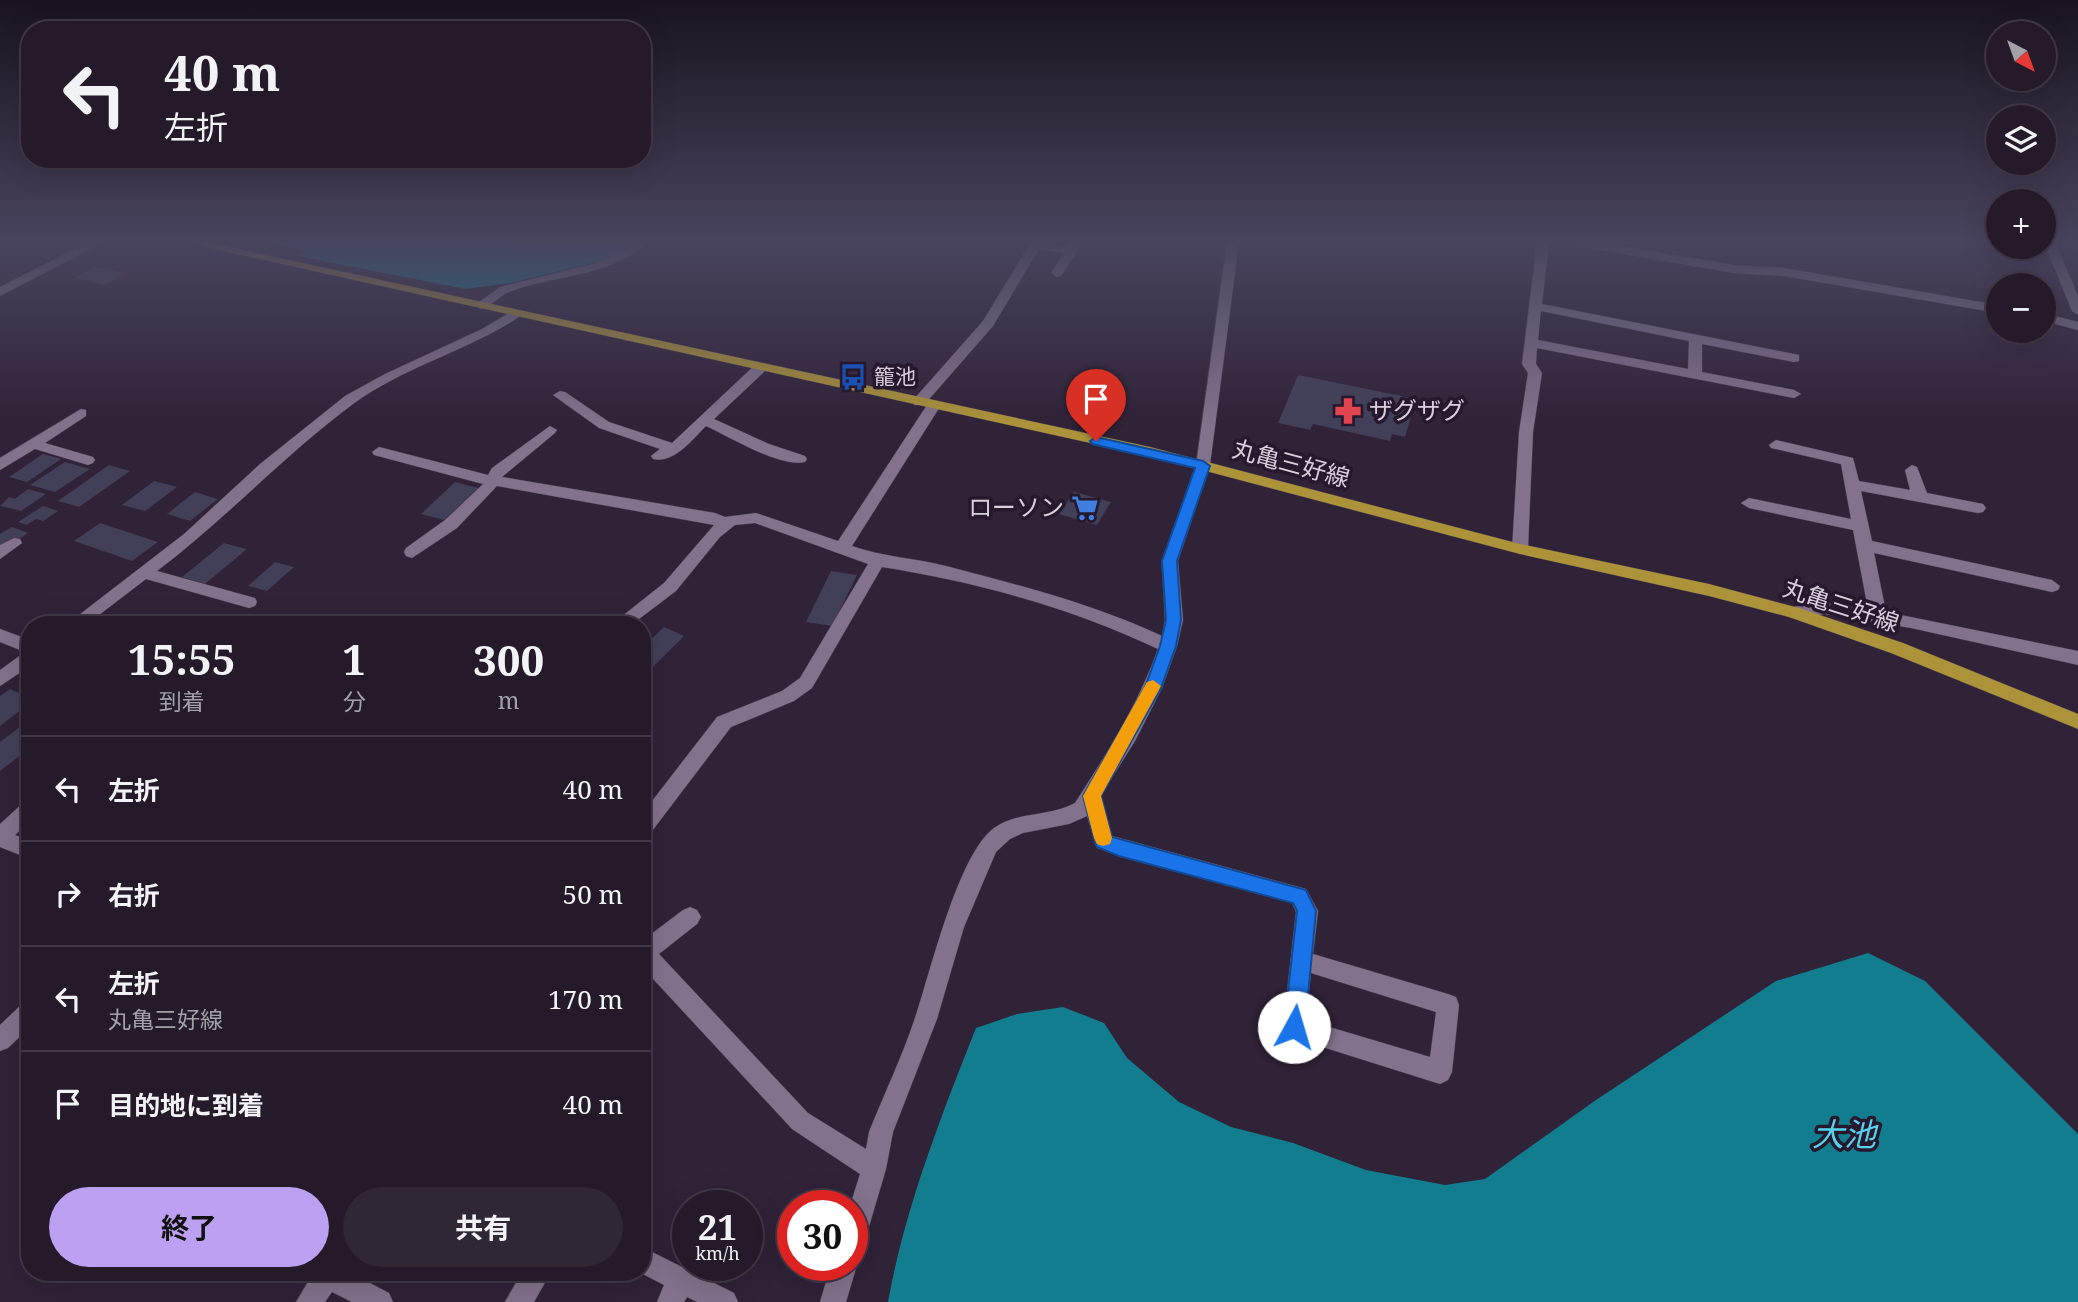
<!DOCTYPE html>
<html lang="ja">
<head>
<meta charset="utf-8">
<style>
  body { margin:0; font-family:"Noto Serif","Noto Sans JP",serif; background:#302735; color:#f1f3f6; height:100vh; display:flex; flex-direction:column; font-size:26px; white-space:nowrap }
  * { box-sizing:border-box; margin:0 }
  p { font-size:23px; color:#a3a1a8 }
  .icon { flex:none; width:38px; height:38px; fill:none; stroke:currentColor; stroke-width:2; stroke-linecap:round; stroke-linejoin:round }
  .map { position:relative; flex:1; overflow:hidden }
  .details { position:absolute; left:21px; top:616px; width:630px; height:665px; display:flex; flex-direction:column; background:#241a29; border-radius:28px; box-shadow:0 7px 28px #0002,0 0 0 2px #413846 }
  .details>* { flex:none }
  .top-card { position:absolute; left:21px; top:21px; width:630px; height:147px; border-radius:28px; box-shadow:0 7px 28px #0002,0 0 0 2px #413846; background:#241a29; color:#f1f3f6; overflow:hidden }
  .needle { width:46px; rotate:139deg }
  .controls { position:absolute; left:1986px; top:21px; display:grid; gap:14px }
  .controls a { display:grid; place-items:center; width:70px; height:70px; border-radius:50%; background:#241a29; box-shadow:0 7px 28px #0002,0 0 0 2px #413846; font-size:35px }
  .speed { position:absolute; left:672px; top:1190px; display:flex; gap:14px; font-size:35px; font-weight:700; text-align:center }
  .speed>* { display:grid; place-content:center; width:91px; height:91px; border-radius:50%; background:#241a29; box-shadow:0 7px 28px #0002,0 0 0 2px #413846; line-height:1 }
  .speed small { font-size:18px; font-weight:400 }
  .speed .limit { border:10px solid #d22; background:#fff; color:#111 }
  .pin { position:absolute; display:grid; place-items:center; width:60px; height:60px; color:#fff; margin:-72px -30px; border-radius:50% 50% 50% 0; rotate:-45deg; box-shadow:0 0 7px #0007 }
  .pin .icon { rotate:45deg }
  .me { position:absolute; width:77px; margin:-38px; rotate:6deg; stroke-linejoin:round; filter:drop-shadow(0 0 5px #0008) }
  .turn { display:flex; align-items:center; gap:24px; height:147px; padding:0 28px; font-size:32px }
  .turn .icon { width:91px; height:91px; stroke-width:2.5 }
  .turn b { display:block; font-size:49px; line-height:60px }
  .eta { display:flex; justify-content:space-evenly; align-items:center; height:119px; text-align:center }
  .eta b { font-size:42px; font-weight:700; line-height:49px }
  .button { display:flex; gap:14px; margin-top:auto; padding:14px 28px }
  .button a { flex:1; height:80px; border-radius:42px; background:#bca0f2; color:#111; font-size:28px; font-weight:700; line-height:80px; text-align:center }
  .button a+a { background:#302735; color:#f1f3f6 }
  ul { padding:0; list-style:none }
  li { display:flex; align-items:center; gap:21px; height:105px; padding:0 28px; border-top:2px solid #413846 }
  li div { flex:1 }
  li b { display:block; font-size:26px }
  li em { font-style:normal }
  .map>svg:first-child { display:block }
  .water { fill:#137d90 }
  .building { fill:#423f59 }
  .lines { fill:none; stroke-linecap:round; stroke-linejoin:round }
  .minor-casing { stroke:#4a3e50; stroke-width:1 }
  .tertiary-casing { stroke:#4a3e50; stroke-width:1 }
  .primary-casing { stroke:#4a3e50; stroke-width:1 }
  .minor { fill:#82728b; fill-rule:evenodd }
  .tertiary { fill:#82728b; fill-rule:evenodd }
  .primary { fill:#ac9239; fill-rule:evenodd }
  .route { fill:#1a73e8; stroke:#114b97; stroke-width:2 }
  .slow { fill:#f59e0b }
  .labels { text-anchor:middle; stroke-width:7; stroke-linejoin:round; paint-order:stroke }
  .far-poi-label { font-size:21px; fill:#d8cfdd; stroke:#26182d; text-anchor:start }
  .poi-label { font-size:24px; fill:#d8cfdd; stroke:#26182d; text-anchor:start }
  .street-label { font-size:24px; fill:#d8cfdd; stroke:#26182d }
  .near-water-label { font-size:32px; font-style:italic; fill:#54d2ec; stroke:#26182d }
</style>
</head>
<body>
<div class="map">
<svg width="2078" height="1302" viewBox="0 0 2078 1302">
  <rect width="100%" height="100%" fill="#302237"/>
  <path class="water" d="M267,242H635L604,260L589,264L510,283L465,289L298,256L305,251Z
    M1868,953L1925,981L2078,1134V1302H888C905,1208 941,1116 976,1028L1017,1014L1063,1007L1104,1023L1127,1058L1179,1102L1231,1127L1293,1143L1366,1170L1445,1185L1485,1179L1596,1100L1776,981Z"/>
  <path class="building" d="M95,267L125,273L105,285L75,278Z
    M1298,375L1416,399L1405,437L1392,434L1390,441L1313,424L1310,430L1278,423Z
    M43,454L61,459L27,482L9,477Z
    M65,462L90,469L55,492L30,485Z
    M109,465L130,471L79,507L58,501Z
    M154,481L177,487L145,511L122,505Z
    M455,482L478,488L444,520L421,514Z
    M28,489L46,494L21,511L0,506L9,497L15,499Z
    M195,492L218,499L190,521L167,514Z
    M1074,492L1111,502L1097,525L1059,514Z
    M43,506L58,511L43,521L36,519L27,525L18,522Z
    M100,523L158,542L132,561L74,541Z
    M12,527L28,533L18,540L12,538L0,545V534Z
    M224,543L247,549L205,584L182,577Z
    M275,562L294,567L267,591L248,586Z
    M831,571L857,575L832,626L806,622Z
    M664,627L684,636L642,678V648Z
    M10,689L30,698V703L0,726V696Z
    M30,719V748L0,771V742Z"/>
  <g class="lines">
    <defs>
      <path id="minor" d="M633,242H648C610,278 555,274 509,292C499,296 492,306 481,309L475,305L500,287L600,262Z
        M1031,242L1068,247L1071,242H1083L1061,276L1057,277L1051,273L1064,253L1039,249L993,326L924,405H914V399L983,321Z
        M1537,242H1549L1542,304L1799,355V361L1794,362L1702,344V372L1794,390L1801,394L1794,398L1537,348L1536,364L1542,373L1533,432L1528,549L1520,554L1512,549L1519,432L1528,373L1522,364ZM1541,311L1689,341L1688,369L1538,340Z
        M1570,242H1598L1734,265L1784,268L1998,305V313L1784,276L1734,273L1576,246Z
        M2044,242H2055L2078,296V315L2072,311Z
        M514,310L519,311V317C467,351 403,367 353,404C284,455 226,519 157,571L255,598L257,602L255,606L249,608L146,579L86,625H66L184,534L260,464L345,396L385,374L482,329Z
        M2044,313L2078,322V330L2044,321Z
        M761,363L768,367L766,370L714,419L769,444L805,456L807,459L805,462C780,468 730,437 706,426C693,439 674,464 653,459L651,456L660,449L599,428L553,395L560,391L565,392L609,422L672,443L756,364Z
        M934,401L941,405L852,546C884,557 914,558 946,566C1019,585 1093,604 1162,636L1165,620L1162,561L1196,465L1203,460L1208,462L1210,465L1178,561L1183,620L1177,646L1162,688L1135,741L1101,795L1112,836L1306,889L1318,911L1313,954L1448,994L1456,997L1459,1005L1452,1072L1448,1080L1440,1084L1294,1038L1286,1035L1283,1027L1296,912L1292,903L1097,848L1087,816L1069,824L1023,833L1010,839L996,852L964,927L937,1019L893,1132L886,1169L865,1240L861,1249L852,1253V1206H850L860,1174L792,1129L642,967V941L683,910L690,907L697,910L701,917L697,924L659,954L808,1113L866,1149L869,1132C884,1094 902,1057 915,1018C930,974 958,854 994,828C1018,811 1050,817 1075,803C1107,753 1138,705 1158,649C1072,608 977,582 882,567L812,688L794,701L731,727L649,835L642,837V814L717,717L782,691L800,678L868,564L755,523L735,525L720,537L676,591L631,625H611L664,583L714,525L497,486L457,528L412,558L406,556L404,552L406,548L445,520L483,484L374,455L372,452L379,447L488,475L492,468L550,426L557,430L555,433L502,477L715,513L725,517L756,513L838,541L927,405ZM1311,973L1436,1012L1430,1057L1306,1020Z
        M81,409L86,410V416L45,443L93,457L95,460L93,463L88,465L35,449L0,470V458Z
        M1776,440L1853,458L1859,481L1910,490L1905,470L1912,465L1917,467L1927,493L1983,504L1986,508L1983,512L1978,513L1861,491L1872,541L2052,580L2060,586L2058,590L2052,592L1874,553L1886,612L2078,651V665L1911,628L1825,614L1793,618L1787,616L1785,612L1787,608L1825,602L1868,609L1853,530L1749,508L1741,503L1749,498L1851,519L1841,464L1771,448L1769,445Z
        M14,538L20,539L22,543L0,559V545Z
        M0,629L30,640V666L0,686V670L25,652L0,642Z
        M30,801V821L15,835L30,841V859L0,847V824L23,803Z
        M30,1001V1027L8,1048L0,1051V1025L22,1004Z
        M642,1247L734,1293L738,1302H697L687,1297L684,1302H657L664,1285L639,1272H642Z
        M852,1255L857,1265L846,1302H820L831,1265H852Z
        M314,1272H349L389,1293L393,1302H352L332,1292L325,1302H296Z
        M522,1272H551L534,1302H505Z"/>
      <path id="tertiary" d="M89,242H104L0,296V287Z
        M1227,242H1239L1210,465L1203,470L1196,465Z"/>
      <path id="primary" d="M183,242H206L1150,447L1520,544L1709,584L1799,608L1903,643L2078,714V729L1891,653L1789,617L1709,596L1520,554L1149,456Z"/>
    </defs>
    <use href="#minor" class="minor-casing"/>
    <use href="#tertiary" class="tertiary-casing"/>
    <use href="#primary" class="primary-casing"/>
    <use href="#minor" class="minor"/>
    <use href="#tertiary" class="tertiary"/>
    <use href="#primary" class="primary"/>
  </g>
  <linearGradient id="sky" x2="0" y2="1"><stop stop-color="#1a131e"/><stop offset="0.57" stop-color="#48445e"/><stop offset="1" stop-color="#48445e" stop-opacity="0"/></linearGradient>
  <rect width="2078" height="424" fill="url(#sky)"/>
  <path class="route" d="M1096,437L1203,461L1210,466L1177,561L1181,620L1176,646L1161,688L1101,796L1112,837L1306,890L1316,911L1305,1027L1302,1034L1294,1037L1287,1034L1284,1027L1297,911L1293,903L1119,856L1097,847L1095,842L1083,796L1145,687L1160,646L1166,620L1162,561L1195,468L1092,444L1090,441Z"/>
  <path class="slow" d="M1153,680L1161,686L1101,796L1112,838L1110,844L1103,846L1097,844L1094,838L1083,796L1147,682Z"/>
  <defs>
    <symbol id="bus-bare" viewBox="-9 -9 18 18"><path d="M-5-6H5V4H4V6H2V4H-2V6H-4V4H-5ZM-3.5-4V0h7V-4ZM-3.5 1.2v1.5H-2V1.2ZM2 1.2v1.5H3.5V1.2Z" fill="#1a4fb4" stroke="#26182d" stroke-width="2.5" paint-order="stroke"/></symbol>
    <symbol id="pharmacy-bare" viewBox="-9 -9 18 18"><path d="M-2-6h4v4h4v4h-4v4h-4v-4h-4v-4h4Z" fill="#e0444e" stroke="#26182d" stroke-width="2.5" paint-order="stroke"/></symbol>
    <symbol id="supermarket-bare" viewBox="-9 -9 18 18"><path d="M-6-5.5h2.5l.6 2H6L4.5 2H-2.5L-4.4-4H-6ZM-1.5 3.2a1.3 1.3 0 1 0 .1 0ZM3 3.2a1.3 1.3 0 1 0 .1 0Z" fill="#3f7fe0" stroke="#26182d" stroke-width="2.5" paint-order="stroke"/></symbol>
  </defs>
  <g fill-rule="evenodd">
    <use href="#bus-bare" x="834" y="358" width="38" height="38"/>
    <use href="#pharmacy-bare" x="1329" y="392" width="38" height="38"/>
    <use href="#supermarket-bare" x="1066" y="489" width="38" height="38"/>
  </g>
  <g class="labels">
    <g class="far-poi-label">
      <text x="874" y="384">籠池</text>
    </g>
    <g class="poi-label">
      <text x="1369" y="419">ザグザグ</text>
      <text x="1064" y="516" text-anchor="end">ローソン</text>
    </g>
    <g class="street-label">
      <text transform="translate(1291 464) rotate(15)" y="8">丸亀三好線</text>
      <text transform="translate(1841 606) rotate(18)" y="8">丸亀三好線</text>
    </g>
    <g class="near-water-label">
      <text x="1844" y="1146">大池</text>
    </g>
  </g>
</svg>
<div class="controls">
<a><svg class="needle" viewBox="-14 -14 28 28"><path d="M0-13l5 13h-10z" fill="#e53935"/><path d="M0 13l5-13h-10z" fill="#a3a1a8"/></svg></a>
<a><svg class="icon" aria-label="layers" viewBox="0 0 24 24"><path d="M12 4l9 5-9 5-9-5zM3 14l9 5 9-5"/></svg></a>
<a>+</a>
<a>−</a>
</div>
<div class="speed"><div>21<small>km/h</small></div><div class="limit">30</div></div>
<div class="pin" style="left:1096px;top:441px;background:#d93025"><svg class="icon" aria-label="arrive" viewBox="0 0 24 24"><path d="M6 21V4h12l-3 4 3 4H6"/></svg></div>
<svg class="me" style="left:1294px;top:1027px" viewBox="-20 -20 40 40"><circle r="19" fill="#fff"/><path d="M0-13L10 11 0 6-10 11z" fill="#1a73e8"/></svg>
<div class="top-card">
<div class="turn"><svg class="icon" aria-label="left" viewBox="0 0 24 24"><path d="M17 20v-9H6M10 6l-5 5 5 5"/></svg><div><b>40 m</b>左折</div></div>
</div>
<section class="details">
<div class="eta">
<div><b>15:55</b><p>到着</p></div>
<div><b>1</b><p>分</p></div>
<div><b>300</b><p>m</p></div>
</div>
<ul>
<li><svg class="icon" aria-label="left" viewBox="0 0 24 24"><path d="M17 20v-9H6M10 6l-5 5 5 5"/></svg><div><b>左折</b></div><em>40 m</em></li>
<li><svg class="icon" aria-label="right" viewBox="0 0 24 24"><path d="M7 20v-9h11M14 6l5 5-5 5"/></svg><div><b>右折</b></div><em>50 m</em></li>
<li><svg class="icon" aria-label="left" viewBox="0 0 24 24"><path d="M17 20v-9H6M10 6l-5 5 5 5"/></svg><div><b>左折</b><p>丸亀三好線</p></div><em>170 m</em></li>
<li><svg class="icon" aria-label="arrive" viewBox="0 0 24 24"><path d="M6 21V4h12l-3 4 3 4H6"/></svg><div><b>目的地に到着</b></div><em>40 m</em></li>
</ul>
<div class="button"><a>終了</a><a>共有</a></div>
</section>
</div>
</body>
</html>
